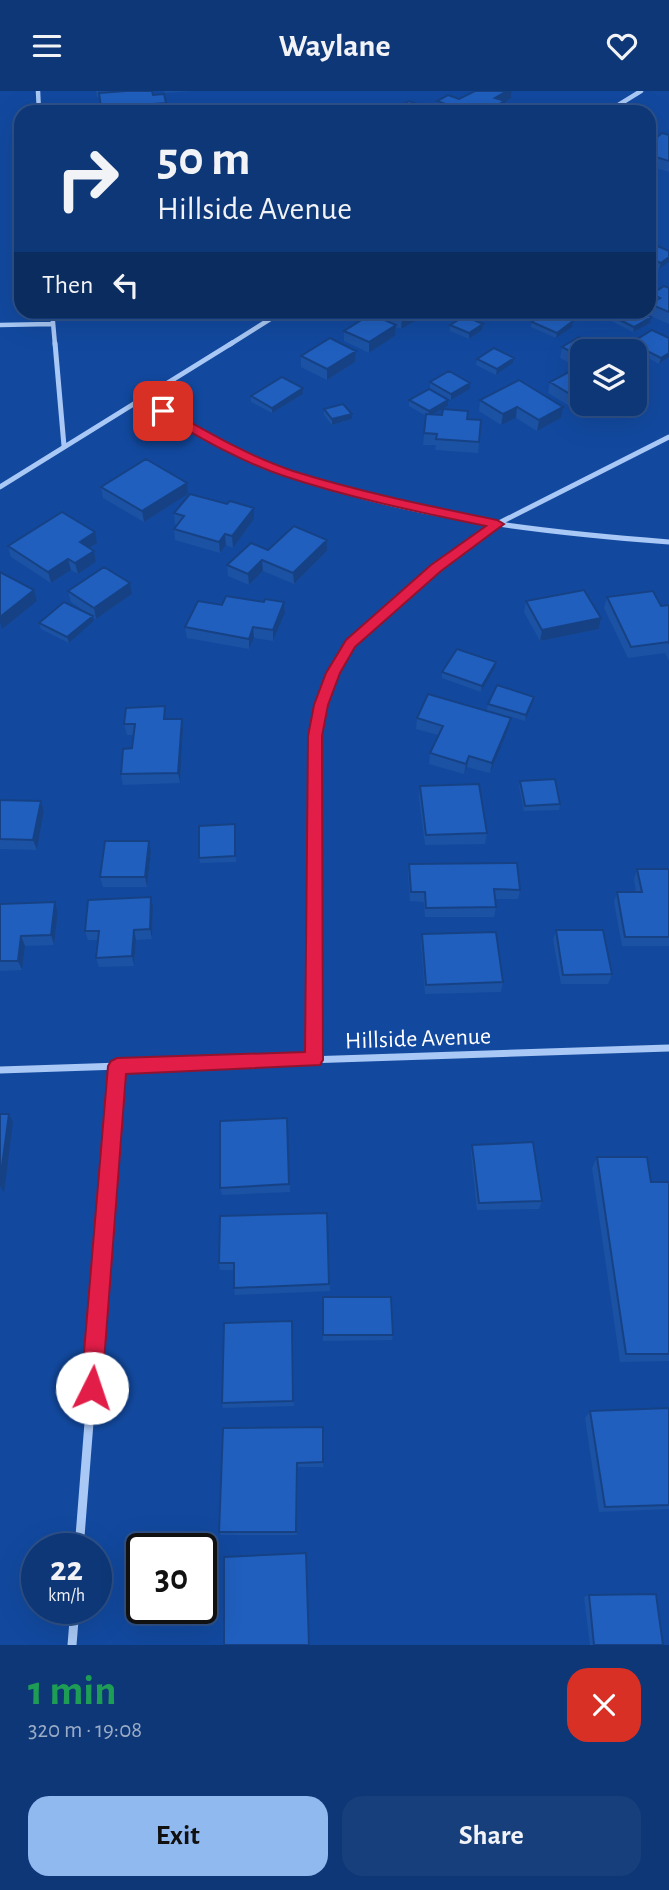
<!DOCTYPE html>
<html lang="en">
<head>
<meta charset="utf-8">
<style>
  body { margin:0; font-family:"Alegreya Sans",sans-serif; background:#173f7c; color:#f1f3f6; height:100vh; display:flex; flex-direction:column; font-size:26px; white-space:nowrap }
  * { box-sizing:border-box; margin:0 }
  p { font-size:23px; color:#9bacc6 }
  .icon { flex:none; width:38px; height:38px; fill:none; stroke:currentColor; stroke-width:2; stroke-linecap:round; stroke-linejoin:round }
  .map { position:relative; height:1554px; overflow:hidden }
  .drawer { display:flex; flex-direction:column; background:#0e3777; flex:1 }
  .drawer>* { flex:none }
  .banner { position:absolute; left:14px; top:14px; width:642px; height:214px; border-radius:21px; box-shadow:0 7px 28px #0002,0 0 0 2px #2e5189; background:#0e3777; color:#f1f3f6; overflow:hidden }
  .tools { position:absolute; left:570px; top:248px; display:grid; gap:14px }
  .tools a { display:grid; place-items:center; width:77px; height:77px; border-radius:14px; background:#0e3777; box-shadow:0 7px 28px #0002,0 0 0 2px #2e5189; font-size:35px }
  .speed { position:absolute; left:21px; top:1442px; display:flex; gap:14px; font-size:35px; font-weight:700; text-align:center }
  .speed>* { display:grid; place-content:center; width:91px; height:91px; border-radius:50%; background:#0e3777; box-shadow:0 7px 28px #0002,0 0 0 2px #2e5189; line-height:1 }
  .speed small { font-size:18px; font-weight:400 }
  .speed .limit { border:4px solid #111; border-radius:10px; background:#fff; color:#111 }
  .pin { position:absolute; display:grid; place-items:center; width:60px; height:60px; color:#fff; margin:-30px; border-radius:14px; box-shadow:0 4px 10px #0006 }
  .me { position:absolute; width:77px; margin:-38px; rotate:4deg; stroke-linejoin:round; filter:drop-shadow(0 0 5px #0008) }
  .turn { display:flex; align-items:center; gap:24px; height:147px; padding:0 28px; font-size:32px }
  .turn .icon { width:91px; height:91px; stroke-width:2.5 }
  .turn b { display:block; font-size:49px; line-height:60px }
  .then { display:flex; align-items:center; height:66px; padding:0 28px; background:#0003; gap:14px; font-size:26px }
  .round { display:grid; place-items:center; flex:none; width:74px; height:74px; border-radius:21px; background:#173f7c }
  .head { display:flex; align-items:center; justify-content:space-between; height:119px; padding:0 28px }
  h1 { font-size:42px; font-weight:600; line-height:52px; color:#1e9e55 }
  .action { display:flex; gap:14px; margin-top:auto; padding:14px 28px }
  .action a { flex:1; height:80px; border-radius:21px; background:#90b9f0; color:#111; font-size:28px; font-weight:600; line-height:80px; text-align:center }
  .action a+a { background:#173f7c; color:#f1f3f6 }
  header { display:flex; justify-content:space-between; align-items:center; height:91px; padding:0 28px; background:#0e3777; font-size:32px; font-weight:600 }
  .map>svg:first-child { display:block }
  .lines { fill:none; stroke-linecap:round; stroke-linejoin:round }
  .minor-far3 { stroke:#a9c8f5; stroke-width:4.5 }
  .minor-far2 { stroke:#a9c8f5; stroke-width:5 }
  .minor-far1 { stroke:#a9c8f5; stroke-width:7 }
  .minor { stroke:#a9c8f5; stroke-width:9 }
  .wall { fill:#1c52a3 }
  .shaded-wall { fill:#164285 }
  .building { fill:#205fbe; stroke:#164285; stroke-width:2 }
  .route { fill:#e11d48; stroke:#92132f; stroke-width:2 }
  .labels { text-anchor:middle; stroke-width:7; stroke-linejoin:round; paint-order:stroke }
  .street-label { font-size:24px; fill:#fff; stroke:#12499f }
</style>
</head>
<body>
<header><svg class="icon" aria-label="menu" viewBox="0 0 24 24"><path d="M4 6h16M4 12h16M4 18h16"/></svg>Waylane<svg class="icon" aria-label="heart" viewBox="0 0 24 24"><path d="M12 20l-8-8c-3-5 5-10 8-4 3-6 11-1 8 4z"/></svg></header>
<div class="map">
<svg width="669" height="1554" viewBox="0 0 669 1554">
  <rect width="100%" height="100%" fill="#12499f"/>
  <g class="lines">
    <path class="minor-far3" d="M38,0L39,21
      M607,21L641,0
      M52,220L55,254
      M0,234L52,233
      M229,254L283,220"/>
    <path class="minor-far2" d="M55,252L64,355
      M142,307C175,328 208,350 243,365C378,423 525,440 669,451
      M0,396L232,252
      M333,581L350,552L386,518L436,477L497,433L669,346"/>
    <path class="minor-far1" d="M314,969L315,645L321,614L334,579
      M0,979L669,957
      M115,1005L117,975"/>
    <path class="minor" d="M79,1458L115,1004
      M72,1554L75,1517"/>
  </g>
  <path class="wall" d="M96,0H152L153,4L166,12L167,21H101L99,6H97Z
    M164,0H192L165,2Z
    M475,0H512L511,7L505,11L504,20L503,21H394V18L436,20L437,10L459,8Z
    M669,44V81L649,75V50Z
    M649,156L669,160V171L659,178L649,174Z
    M669,197V233L648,224L650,232L633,241L611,230L612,225L648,224L652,203Z
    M154,220H180L171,227Z
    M376,220H429V222L401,238L396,236L395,245L369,262L344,250V240L376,225Z
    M532,231L572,236L556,247L531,236Z
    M483,233L482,239L469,248L450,240V234Z
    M669,247V266L659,273L648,267L645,277L583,261V312L573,317L548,302L550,291L577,276L560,267L562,256L630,257L631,252Z
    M356,260L355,271L327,289L301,276V265Z
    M514,267L513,272L496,284L476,274L477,268Z
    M519,289L561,327L537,340L516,327L501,334L479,320L480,309Z
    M430,291L470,298L451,309L430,297Z
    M303,303L272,322L251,311V305Z
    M409,309H448V315L433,323L481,329L478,362L435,359L436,354H423L426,325L409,315Z
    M324,318L352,323V328L332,334L324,324Z
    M101,396L188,403L144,431L103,407Z
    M227,413L254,417V428L233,457L226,454L220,462L175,449L174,438L177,434L175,433L174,422Z
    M97,452L89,458L96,471L78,483L71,479L51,492L11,466L8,455Z
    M268,459L327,460L294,493L263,480L249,494L228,485L227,474Z
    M68,500L132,503L96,528L93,526L94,530L69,552L41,538L39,532L84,520L71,511Z
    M607,506L661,515L669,514V570L665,562L628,567L604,517Z
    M526,510L601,527L599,538L540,550L524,521Z
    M264,511H284L285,522L273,550L254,547L249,558L187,547L185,536L222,514Z
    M495,577L481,601L442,587V581Z
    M533,611L525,630L487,619L488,613Z
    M417,627H511L509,637L490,682L467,676L464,683L429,673L430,662L438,644L416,638Z
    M166,628H182L183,638L180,692L123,694L121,683L132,657L134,644H127L124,633Z
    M520,690L560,713L559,719L524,720L519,695Z
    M420,695L487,742L485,753L425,754L419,706Z
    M0,709L41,710L44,720L37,759L0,758Z
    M235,733L236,771L200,772L199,767Z
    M151,761L147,796H103L100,786Z
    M409,773L520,799L518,808H495L496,816L494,826H425L424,811L410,810L408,783Z
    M637,778H669V855H622L614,811L617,801H636L634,788Z
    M55,811L58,821L54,854L25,855L22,879L0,880V813Z
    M153,816L152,848L136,849L134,875L99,876L96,867L98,849H88L85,840Z
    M556,839L612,883L608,893H561L553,849Z
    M422,843L503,891L501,901L425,903L421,853Z
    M287,1027L290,1101L222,1104L220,1097Z
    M472,1054L542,1110L539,1118L477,1119L471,1062Z
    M597,1066L651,1091H669V1270L620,1271L592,1077Z
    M327,1122L330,1200L235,1204L234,1197V1179H220L219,1172Z
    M323,1206L393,1244L392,1249L323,1250Z
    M293,1236L294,1315L223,1317L222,1312Z
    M669,1317V1418L599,1421L585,1327L590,1320Z
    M323,1336V1376H298L297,1444H221L219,1441Z
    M589,1504L663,1554H590L584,1506Z"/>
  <path class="shaded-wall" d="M507,0H512L511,7L505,11L504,20L485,21L495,7Z
    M669,166V171L659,178L661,172Z
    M170,220H180L171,227Z
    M414,220H429V222L401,238L402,228Z
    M651,226L650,232L633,241L634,236Z
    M573,230L572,236L556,247L557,242Z
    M483,233L482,239L469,248V242Z
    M396,234L395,245L369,262V251Z
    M356,260L355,271L327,289V278Z
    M669,262V266L659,273L661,267Z
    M648,266L645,277L635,284V274Z
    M514,267L513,272L496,284L497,278Z
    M470,292V298L451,309V303Z
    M303,297V303L272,322V317Z
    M583,302V312L573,317L575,306Z
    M448,309V315L428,326L429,320Z
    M517,316L516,327L501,334L503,323Z
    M563,316L561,327L537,340L539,329Z
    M352,323V328L332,334V328Z
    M187,392L188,403L144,431L142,420Z
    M254,417V428L233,457L232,445Z
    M95,441L97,452L82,462L80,451Z
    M225,443L226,454L220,462L219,451Z
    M327,449V460L294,493L293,482Z
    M94,460L96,471L78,483L75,472Z
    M68,468L71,479L51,492L48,481Z
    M262,469L263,480L249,494L248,483Z
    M130,492L132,503L96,528L94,517Z
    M34,499L37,510L2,538L0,531V526Z
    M284,511L285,522L273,550V539Z
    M93,525L94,530L69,552L67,546Z
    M601,527L599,538L540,550L542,539Z
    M253,536L254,547L249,558V548Z
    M496,571L495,577L481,601L482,595Z
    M534,606L533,611L525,630L526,624Z
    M511,627L509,637L490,682L492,672Z
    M182,628L183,638L180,692L178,682Z
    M469,665L467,676L464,683L466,673Z
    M41,710L44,720L37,759L33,749Z
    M149,750L151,761L147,796L145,786Z
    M151,806L153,816L152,848L150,838Z
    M55,811L58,821L54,854L51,844Z
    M134,839L136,849L134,875L132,865Z
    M21,845L25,855L22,879L18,870Z
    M9,1023L13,1031L4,1102L0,1095V1090Z"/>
  <path class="building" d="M126,0H152L153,4L164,3L166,12L101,17L99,2Z
    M475,0H507L495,7L505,10L485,21H468L437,10L448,4L459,8Z
    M409,10L439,21H403L394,18Z
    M662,42L669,44V70L649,64V50L651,51Z
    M653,153L669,160V166L661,172L649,167V156Z
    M664,195L669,197V221L650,213L660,207L652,203Z
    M387,220H414L402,228Z
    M547,220H551L573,230L557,242L532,231Z
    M619,220H640L651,226L634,236L612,225Z
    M371,223L396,234L369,251L344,240Z
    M465,225L483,233L469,242L450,234Z
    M652,239L669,247V262L661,267L631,252Z
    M579,246L604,258L615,251L648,266L635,274V261H583V267L562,256Z
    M330,247L356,260L327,278L301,265Z
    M494,257L514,267L497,278L477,268Z
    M582,274H583V302L575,306L550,291Z
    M449,280L470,292L451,303L430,291Z
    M282,286L303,297L272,317L251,305Z
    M519,289L563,316L539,329L517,316L503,323L480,309Z
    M429,298L448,309L429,320L409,309Z
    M343,313L352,323L332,328L324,318Z
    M443,318L468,320L467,328L481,329L479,351L436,348L437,343L424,342L426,323L442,324Z
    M146,368L187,392L142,420L101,396Z
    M190,403L227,413L230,410L254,417L232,445L225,443L219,451L174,438L184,425L174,422Z
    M62,421L95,441L80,451L94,460L75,472L68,468L48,481L8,455Z
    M294,435L327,449L293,482L262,469L248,483L227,474L251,452L268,459Z
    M104,476L130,492L94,517L68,500Z
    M0,481L34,499L0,526Z
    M584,499L601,527L542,539L526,510Z
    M653,500L661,515L669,514V552L668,551L631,556L607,506Z
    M226,505L264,511L265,508L284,511L273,539L253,536L249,548L185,536L198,510L222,514Z
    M64,511L93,525L67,546L39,532Z
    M457,558L496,571L482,595L442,581Z
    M497,594L534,606L526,624L488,613Z
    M428,603L511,627L492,672L469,665L466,673L430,662L443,635L417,627Z
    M165,615L164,628H182L178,682L121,683L123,658L132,657L135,633H124L126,617Z
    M555,688L560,713L525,715L520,690Z
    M479,693L487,742L426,744L420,695Z
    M0,709L41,710L33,749L0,748Z
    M235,733V765L199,767V735Z
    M105,750H149L145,786H100Z
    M517,772L520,799L494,798L496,816L426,817L425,801H411L409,773Z
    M637,778H669V846H625L617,801H642Z
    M151,806L150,838L134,839L132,865L96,867L99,840H85L88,809Z
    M55,811L51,844L21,845L18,870H0V813Z
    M556,839H603L612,883L563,884Z
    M496,841L503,891L426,894L422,843Z
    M0,1023H9L0,1090Z
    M287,1027L289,1093L220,1097V1030Z
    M533,1051L542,1110L479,1112L472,1054Z
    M597,1066H647L651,1091H669V1263H626Z
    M327,1122L329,1193L234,1197V1172H219L220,1125Z
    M323,1206H391L393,1244H323Z
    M292,1230L293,1310L222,1312L224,1232Z
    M669,1317V1414L605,1416L590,1320Z
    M323,1336V1371L297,1372L296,1441H219L223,1337Z
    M306,1462L309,1554H224V1466Z
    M656,1503L663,1554H594L589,1504Z"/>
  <path class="route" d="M159,318H167C208,341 248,365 293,380C360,401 429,415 497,429L504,433L441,480L355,556L340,582L328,614L322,645L323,969L320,974L126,983L102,1297L99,1304L92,1307L84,1304L81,1297L108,975L111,970L117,967L305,961L308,645L314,614L326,582L346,549L431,474L486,435C418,421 350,407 284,385C239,370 199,346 159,323Z"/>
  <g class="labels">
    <g class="street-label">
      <text transform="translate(418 947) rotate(-2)" y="8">Hillside Avenue</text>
    </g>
  </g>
</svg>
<div class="tools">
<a><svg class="icon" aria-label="layers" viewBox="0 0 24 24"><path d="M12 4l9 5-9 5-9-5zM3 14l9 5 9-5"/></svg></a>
</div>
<div class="speed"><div>22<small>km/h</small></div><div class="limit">30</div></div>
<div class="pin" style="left:163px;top:320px;background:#d93025"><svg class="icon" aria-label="arrive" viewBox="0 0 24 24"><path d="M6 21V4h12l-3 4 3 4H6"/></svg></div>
<svg class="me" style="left:92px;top:1297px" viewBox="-20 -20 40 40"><circle r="19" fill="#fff"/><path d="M0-13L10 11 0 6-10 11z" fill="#e11d48"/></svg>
<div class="banner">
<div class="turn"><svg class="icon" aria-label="right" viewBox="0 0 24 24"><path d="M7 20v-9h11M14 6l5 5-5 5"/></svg><div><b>50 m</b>Hillside Avenue</div></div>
<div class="then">Then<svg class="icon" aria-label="left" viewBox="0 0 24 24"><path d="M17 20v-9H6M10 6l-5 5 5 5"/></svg></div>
</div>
</div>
<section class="drawer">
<div class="head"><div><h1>1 min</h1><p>320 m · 19:08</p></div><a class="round" style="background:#d93025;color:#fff"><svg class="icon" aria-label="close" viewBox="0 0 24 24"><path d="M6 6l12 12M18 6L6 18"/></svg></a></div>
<div class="action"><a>Exit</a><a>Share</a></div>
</section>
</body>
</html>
